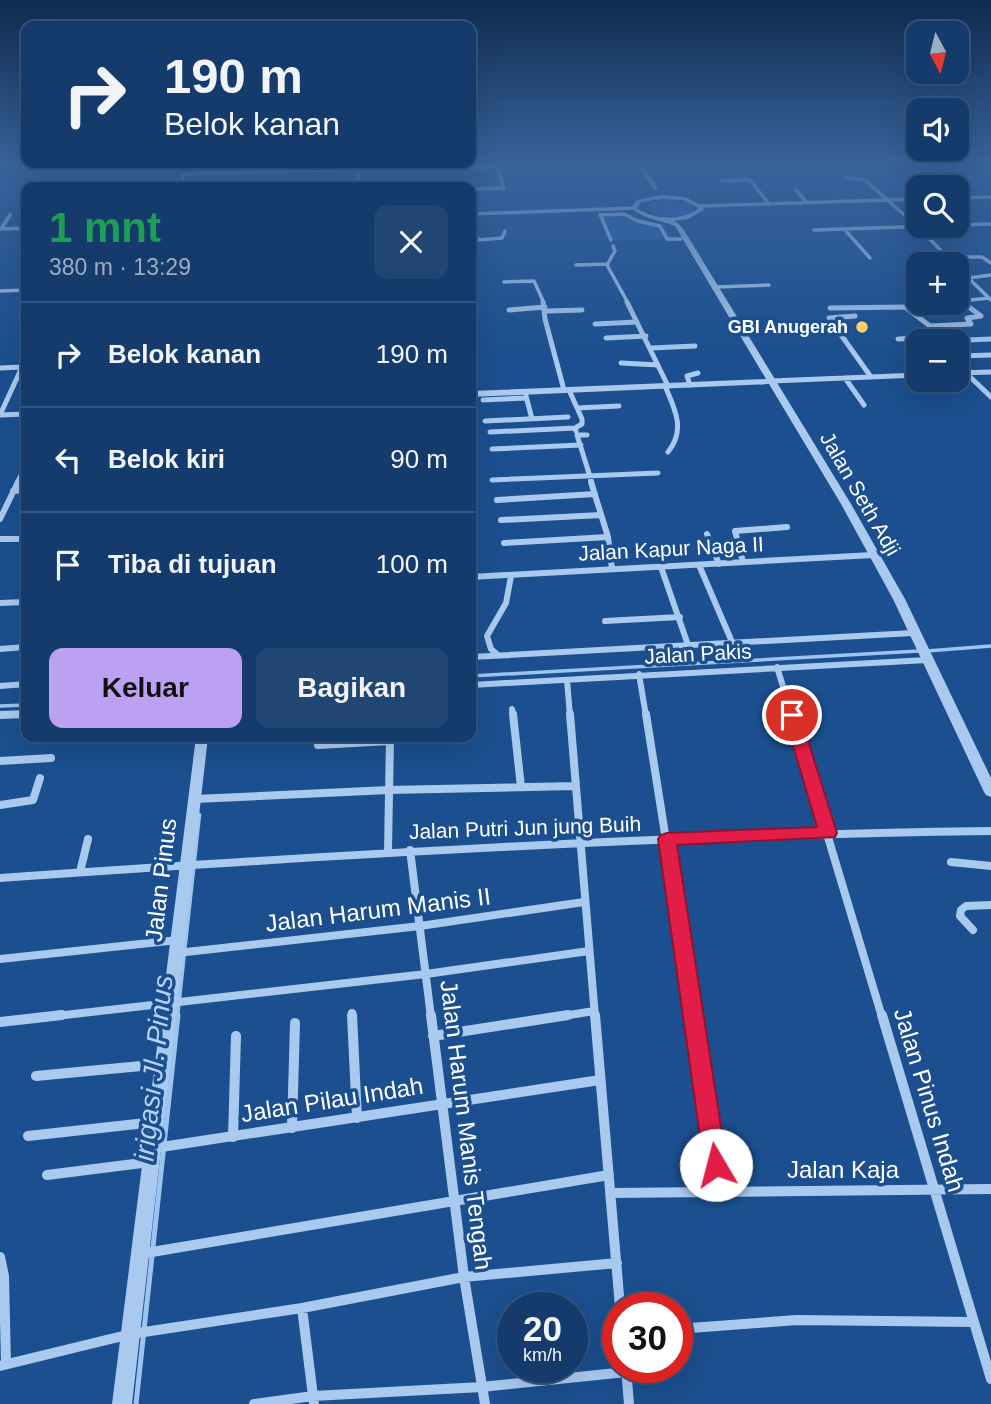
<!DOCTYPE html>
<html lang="id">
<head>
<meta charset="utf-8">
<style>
  body { margin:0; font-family:Helvetica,sans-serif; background:#214673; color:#f1f3f6; height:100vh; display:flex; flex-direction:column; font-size:26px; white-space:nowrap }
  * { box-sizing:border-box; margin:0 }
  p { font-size:23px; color:#9dadc1 }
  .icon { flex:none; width:38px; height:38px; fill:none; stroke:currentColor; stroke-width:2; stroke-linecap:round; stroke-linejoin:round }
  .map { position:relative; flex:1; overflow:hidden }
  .sheet { position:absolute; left:21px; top:182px; width:455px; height:560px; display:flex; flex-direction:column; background:#143b6b; border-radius:14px; box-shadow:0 7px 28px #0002,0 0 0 2px #33557e }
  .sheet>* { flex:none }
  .hud { position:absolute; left:21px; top:21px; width:455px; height:147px; border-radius:14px; box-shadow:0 7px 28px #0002,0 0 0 2px #33557e; background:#143b6b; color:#f1f3f6; overflow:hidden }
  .needle { width:46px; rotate:173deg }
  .fabs { position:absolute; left:906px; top:21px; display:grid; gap:14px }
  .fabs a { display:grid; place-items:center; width:63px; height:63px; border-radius:14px; background:#143b6b; box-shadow:0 7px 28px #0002,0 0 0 2px #33557e; font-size:35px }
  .speed { position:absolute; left:497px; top:1292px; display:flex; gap:14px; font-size:35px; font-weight:700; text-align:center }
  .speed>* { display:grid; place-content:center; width:91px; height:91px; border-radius:50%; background:#143b6b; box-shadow:0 7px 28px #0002,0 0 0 2px #33557e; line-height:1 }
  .speed small { font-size:18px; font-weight:400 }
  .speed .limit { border:10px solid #d22; background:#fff; color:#111 }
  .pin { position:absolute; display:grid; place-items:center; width:60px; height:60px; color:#fff; margin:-30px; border:4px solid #fff; border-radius:50%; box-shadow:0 2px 7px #0007 }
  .me { position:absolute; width:77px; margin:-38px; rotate:352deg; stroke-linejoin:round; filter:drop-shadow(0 0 5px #0008) }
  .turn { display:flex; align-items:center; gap:24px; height:147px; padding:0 28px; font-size:32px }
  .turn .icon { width:91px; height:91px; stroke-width:2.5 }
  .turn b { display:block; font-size:49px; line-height:60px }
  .round { display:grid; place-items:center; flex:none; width:74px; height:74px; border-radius:14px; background:#214673 }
  .summary { display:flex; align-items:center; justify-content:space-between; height:119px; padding:0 28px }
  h1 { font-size:42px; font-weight:700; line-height:52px; color:#1e9e55 }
  .button { display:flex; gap:14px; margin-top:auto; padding:14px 28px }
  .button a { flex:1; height:80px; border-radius:14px; background:#bca0f2; color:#111; font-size:28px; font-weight:700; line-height:80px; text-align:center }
  .button a+a { background:#214673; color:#f1f3f6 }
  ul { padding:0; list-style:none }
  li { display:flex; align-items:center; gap:21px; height:105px; padding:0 28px; border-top:2px solid #33557e }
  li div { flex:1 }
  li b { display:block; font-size:26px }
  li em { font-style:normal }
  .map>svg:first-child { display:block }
  .green { fill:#2461a8 }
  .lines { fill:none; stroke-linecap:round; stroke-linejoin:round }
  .stream-far2 { stroke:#9cc4f0; stroke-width:3.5 }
  .stream-far1 { stroke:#9cc4f0; stroke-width:4.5 }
  .stream { stroke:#9cc4f0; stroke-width:5 }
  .pedestrian { stroke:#a9c9ee; stroke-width:3.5 }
  .minor-far4 { stroke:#a9c9ee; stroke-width:3.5 }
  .minor-far3 { stroke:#a9c9ee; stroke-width:5 }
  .minor-far2 { stroke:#a9c9ee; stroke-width:6 }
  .minor-far1 { stroke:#a9c9ee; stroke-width:8 }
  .minor { stroke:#a9c9ee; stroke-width:10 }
  .tertiary { fill:#a9c9ee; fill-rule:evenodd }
  .wall { fill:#245895 }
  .route { fill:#e11d48; stroke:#92132f; stroke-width:2 }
  .poi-dot { fill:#ffd166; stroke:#1b4f8f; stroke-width:2.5 }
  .labels { text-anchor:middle; stroke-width:7; stroke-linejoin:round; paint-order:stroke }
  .far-poi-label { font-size:18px; font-weight:bold; fill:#fff; stroke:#1b4f8f; text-anchor:end }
  .street-label { font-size:21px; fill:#fff; stroke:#1b4f8f }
  .near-street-label { font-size:24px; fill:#fff; stroke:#1b4f8f }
  .near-water-label { font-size:28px; font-style:italic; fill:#b5d3f5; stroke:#1b4f8f }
</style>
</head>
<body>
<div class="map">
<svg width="991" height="1404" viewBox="0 0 991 1404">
  <rect width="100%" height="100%" fill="#1b4f8f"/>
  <path class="green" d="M669,200L689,204L694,209C683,221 658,217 645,209L650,202Z
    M625,213L640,220L664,224L673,239L610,241L598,214Z"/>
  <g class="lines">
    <path class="stream-far2" d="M927,651L991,646
      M471,676L919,651
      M0,706L26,705"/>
    <path class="stream-far1" d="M177,1017L199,815"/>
    <path class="stream" d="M136,1404L178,1015"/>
    <path class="pedestrian" d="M600,214L611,240
      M600,215L624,214L638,221L660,226L667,239H681"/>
    <path class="minor-far4" d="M470,168L497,167L504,188L471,189
      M205,173L209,163
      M846,178L865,180L919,228L954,264
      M722,181L750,180L769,204
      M182,182L184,174L359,169L358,187
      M796,190L807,203
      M957,198L991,197
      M700,206L919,199
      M471,214L634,208
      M471,219L478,240L502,238L505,231
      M0,229L26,228
      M1,229L10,215
      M814,230L991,224
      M845,230L870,258
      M613,246L615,251L607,265L628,303
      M947,257H982L991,263
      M913,258L946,256
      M576,265L608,264
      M957,267L991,300
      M969,278L991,275
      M504,282L534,281L544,303
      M715,287L769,285
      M0,291L26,290
      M964,303L961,301L989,298"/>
    <path class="minor-far3" d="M543,302L545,319L564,390
      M627,302L668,386
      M830,308L905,307L930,326
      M509,310L545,307
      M547,311L582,310
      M855,316L829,318L871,377
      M595,324L637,322
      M606,338L646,336
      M898,339L940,337
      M944,341L930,326L971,324L967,318L981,316L962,302
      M944,341L991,339
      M651,348L695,346
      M957,356L991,355
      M957,357L971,373
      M621,363L658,365
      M0,368L22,367
      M957,373L991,372
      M966,373L991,397
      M845,378L864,405
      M771,381L919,375
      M690,385L687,376L698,373
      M665,386C675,409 686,430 668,452
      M569,390L582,419V424L575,428L576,431
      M526,396L532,419
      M483,400L526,398
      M577,408L619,406
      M0,415L22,367L26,366
      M0,415L26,414
      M485,421L568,417
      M490,432L575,428
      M587,435H577L592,483
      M492,449L581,445
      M492,480L658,473
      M17,483L26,466"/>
    <path class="minor-far2" d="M591,482L608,537L612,569
      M13,491L26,490
      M497,500L595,494
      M0,519L18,482
      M501,520L601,515
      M707,534L719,564
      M0,539H26
      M504,543L608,537
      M743,562L735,531L787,527
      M699,565L732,642
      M661,567L688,645
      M471,577L873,555
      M0,603L26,602
      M605,621L680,617
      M0,649L26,647
      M498,655L491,649L487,636L506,603L511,576
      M471,657L913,633
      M777,667L792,716
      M639,674L646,716
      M567,680L570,716
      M471,685L927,660
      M0,686L26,684
      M512,709L513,716"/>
    <path class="minor-far1" d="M513,714L521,787
      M570,714L595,1017
      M646,714L694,1017
      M791,714L882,1017
      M318,745L390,741
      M0,761L51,758
      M195,799L389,790L575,786
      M0,805L33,800L40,778
      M410,850L431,1017
      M388,851L390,737
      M951,862L991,866
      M80,872L88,839
      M0,878C330,855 660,835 991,831
      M973,930L960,916L961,910L966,906L991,905
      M177,953L420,926L584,902
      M0,959L178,940
      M352,1013V1017
      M47,1017L426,974L589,951
      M557,1017L594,1011"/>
    <path class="minor" d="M352,1015L357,1118
      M431,1015L464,1277L485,1404
      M595,1015L620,1307
      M693,1015L720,1192
      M882,1015L991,1379
      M0,1022L62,1015
      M433,1036L568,1015
      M36,1076L162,1064
      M292,1128L295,1023
      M28,1136L155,1122
      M233,1137L236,1036
      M155,1148L600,1080
      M47,1175L150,1162
      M611,1193L991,1189
      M140,1254L609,1175
      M0,1257L4,1276L6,1364
      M302,1308L314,1404
      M677,1329L797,1320L974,1322
      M0,1366L131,1334L302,1308L464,1277L617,1263
      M626,1367L629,1404
      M254,1404L313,1396L482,1387L626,1372"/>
    <path class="tertiary" d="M637,163H643L658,190H654Z
      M661,195L685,197L703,206L704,210L688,219L674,221L679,224L684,230L851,504L905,599L991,778V797L986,795L984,792L893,599L841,504L769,384L471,397V391L766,379L675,226C660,220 643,219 631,208L637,200ZM661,199L682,200L697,207L698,209C680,221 654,220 637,208L641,202Z
      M26,710V718L0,719V711Z
      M196,737H208L132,1404H112Z"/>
  </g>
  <path class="wall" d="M659,163H688L687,174H667Z"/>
  <linearGradient id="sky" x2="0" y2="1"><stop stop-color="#0f2b4f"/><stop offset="0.45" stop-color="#39639b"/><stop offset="1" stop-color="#39639b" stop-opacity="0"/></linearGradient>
  <rect width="991" height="359" fill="url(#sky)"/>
  <path class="route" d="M792,709L800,715L837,833L835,837L677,845L727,1165L724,1172L716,1176L707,1172L704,1165L658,839L661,835L667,833L817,827L784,715Z"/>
  <circle class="poi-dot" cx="862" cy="327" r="7"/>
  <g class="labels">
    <g class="far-poi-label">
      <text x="848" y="333">GBI Anugerah</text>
    </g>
    <g class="street-label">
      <text transform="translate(860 494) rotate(60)" y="7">Jalan Seth Adji</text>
      <text transform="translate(671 549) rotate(-3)" y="7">Jalan Kapur Naga II</text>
      <text transform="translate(698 654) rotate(-3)" y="7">Jalan Pakis</text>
      <text transform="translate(525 828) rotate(-2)" y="7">Jalan Putri Jun jung Buih</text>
    </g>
    <g class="near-street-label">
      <text transform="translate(161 880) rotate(-83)" y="8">Jalan Pinus</text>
      <text transform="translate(378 910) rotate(-7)" y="8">Jalan Harum Manis II</text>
      <text transform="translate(332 1100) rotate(-9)" y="8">Jalan Pilau Indah</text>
      <text transform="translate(929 1100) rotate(73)" y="8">Jalan Pinus Indah</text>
      <text transform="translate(466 1125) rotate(83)" y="8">Jalan Harum Manis Tengah</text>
      <text x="843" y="1178">Jalan Kaja</text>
    </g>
    <g class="near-water-label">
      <text transform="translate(153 1068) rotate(-84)" y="10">irigasi Jl. Pinus</text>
    </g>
  </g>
</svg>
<div class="fabs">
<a><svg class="needle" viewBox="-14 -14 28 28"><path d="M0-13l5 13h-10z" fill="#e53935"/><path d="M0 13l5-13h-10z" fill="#9dadc1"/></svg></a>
<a><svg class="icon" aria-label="sound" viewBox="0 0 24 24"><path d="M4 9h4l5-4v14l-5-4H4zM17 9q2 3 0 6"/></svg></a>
<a><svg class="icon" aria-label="search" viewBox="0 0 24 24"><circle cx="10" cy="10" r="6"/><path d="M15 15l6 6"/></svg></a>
<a>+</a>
<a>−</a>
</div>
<div class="speed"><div>20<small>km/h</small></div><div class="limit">30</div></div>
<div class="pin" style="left:792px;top:715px;background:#d93025"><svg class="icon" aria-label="arrive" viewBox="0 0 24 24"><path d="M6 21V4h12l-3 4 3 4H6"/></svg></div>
<svg class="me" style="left:716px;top:1165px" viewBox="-20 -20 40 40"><circle r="19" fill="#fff"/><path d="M0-13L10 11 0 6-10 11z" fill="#e11d48"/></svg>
<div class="hud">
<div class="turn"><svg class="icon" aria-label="right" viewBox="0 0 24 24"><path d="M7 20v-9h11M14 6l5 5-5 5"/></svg><div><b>190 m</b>Belok kanan</div></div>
</div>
<section class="sheet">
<div class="summary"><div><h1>1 mnt</h1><p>380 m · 13:29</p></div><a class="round"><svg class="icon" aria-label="close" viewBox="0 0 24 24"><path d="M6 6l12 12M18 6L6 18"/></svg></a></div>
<ul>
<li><svg class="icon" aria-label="right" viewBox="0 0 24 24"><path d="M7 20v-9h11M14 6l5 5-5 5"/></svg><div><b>Belok kanan</b></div><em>190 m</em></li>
<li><svg class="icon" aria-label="left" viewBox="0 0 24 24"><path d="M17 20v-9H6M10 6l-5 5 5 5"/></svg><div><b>Belok kiri</b></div><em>90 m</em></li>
<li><svg class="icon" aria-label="arrive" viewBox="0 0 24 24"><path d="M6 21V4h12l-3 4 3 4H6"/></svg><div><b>Tiba di tujuan</b></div><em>100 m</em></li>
</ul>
<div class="button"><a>Keluar</a><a>Bagikan</a></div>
</section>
</div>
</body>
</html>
